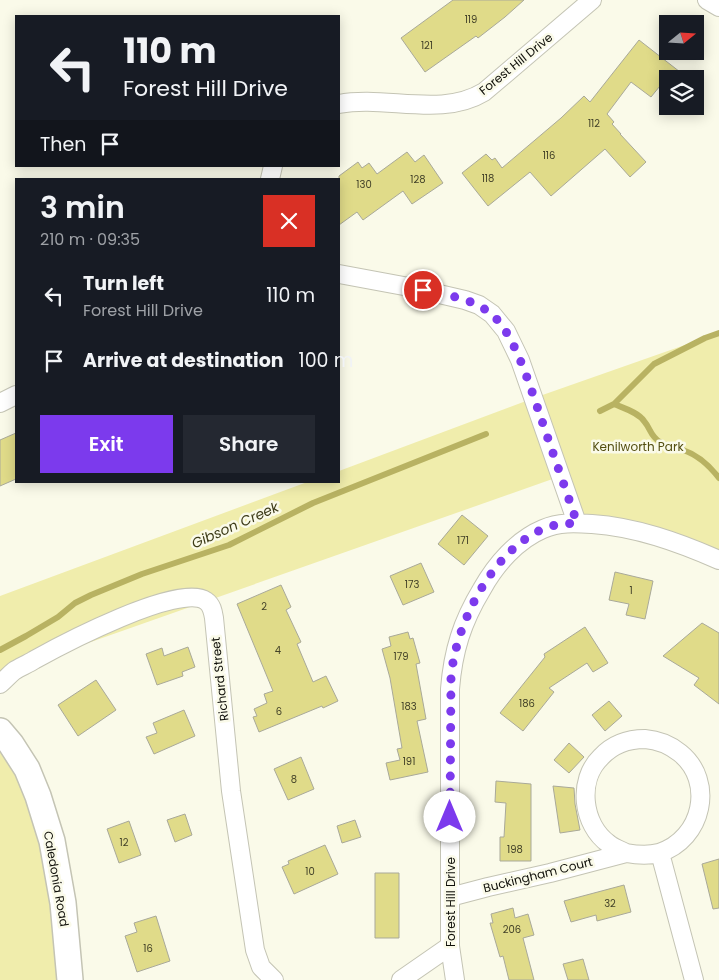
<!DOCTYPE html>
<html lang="en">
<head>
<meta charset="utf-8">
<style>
  body { margin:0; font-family:Poppins,sans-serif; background:#242831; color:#f1f3f6; height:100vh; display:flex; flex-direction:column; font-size:19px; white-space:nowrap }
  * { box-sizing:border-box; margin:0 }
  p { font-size:16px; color:#9ea1a6 }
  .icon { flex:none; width:28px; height:28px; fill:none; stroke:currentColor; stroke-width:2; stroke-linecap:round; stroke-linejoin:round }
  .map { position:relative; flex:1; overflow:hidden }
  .details { position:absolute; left:15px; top:178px; width:325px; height:305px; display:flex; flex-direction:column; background:#171b24; border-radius:0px; box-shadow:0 2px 12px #0003 }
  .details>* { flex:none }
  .top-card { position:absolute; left:15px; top:15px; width:325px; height:152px; border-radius:0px; box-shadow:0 2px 12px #0003; background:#171b24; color:#f1f3f6; overflow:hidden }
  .needle { width:32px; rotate:72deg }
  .fabs { position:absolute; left:659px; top:15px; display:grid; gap:10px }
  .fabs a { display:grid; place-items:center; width:45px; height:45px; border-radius:0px; background:#171b24; box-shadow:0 2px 12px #0003; font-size:25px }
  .pin { position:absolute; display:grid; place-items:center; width:42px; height:42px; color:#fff; margin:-21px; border:2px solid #fff; border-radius:50%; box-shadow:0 1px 5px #0007 }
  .me { position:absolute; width:55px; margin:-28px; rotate:0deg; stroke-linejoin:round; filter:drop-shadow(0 0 4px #0008) }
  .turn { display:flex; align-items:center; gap:18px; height:105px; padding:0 25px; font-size:22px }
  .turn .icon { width:65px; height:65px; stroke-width:2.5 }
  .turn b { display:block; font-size:35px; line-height:42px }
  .then { display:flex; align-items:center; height:48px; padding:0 25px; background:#0003; gap:10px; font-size:19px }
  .round { display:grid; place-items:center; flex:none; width:52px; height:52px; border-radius:0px; background:#242831 }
  .summary { display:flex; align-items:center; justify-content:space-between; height:85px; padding:0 25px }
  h1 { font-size:30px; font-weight:600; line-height:38px }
  .action { display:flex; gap:10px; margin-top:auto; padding:10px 25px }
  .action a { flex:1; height:58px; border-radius:0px; background:#7c3aed; color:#fff; font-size:20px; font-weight:600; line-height:58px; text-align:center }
  .action a+a { background:#242831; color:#f1f3f6 }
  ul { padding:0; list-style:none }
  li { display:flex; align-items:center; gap:15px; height:65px; padding:0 25px }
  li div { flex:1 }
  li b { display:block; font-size:19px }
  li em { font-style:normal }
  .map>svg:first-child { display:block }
  .green { fill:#f0edac }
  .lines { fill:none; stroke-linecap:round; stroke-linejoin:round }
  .stream { stroke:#b8b262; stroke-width:6 }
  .building { fill:#e0db89; stroke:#a9a999 }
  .street-casing { stroke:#c4c4b4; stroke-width:20 }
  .secondary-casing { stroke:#c4c4b4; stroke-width:28 }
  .street { stroke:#fff; stroke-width:18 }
  .secondary { stroke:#fff; stroke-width:25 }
  .route { stroke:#7c3aed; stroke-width:9; stroke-dasharray:0 16.2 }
  .labels { text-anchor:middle; stroke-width:5; stroke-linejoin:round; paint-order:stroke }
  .number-label { font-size:10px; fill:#424128 }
  .street-label { font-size:12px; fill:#0e0e08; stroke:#fafae9 }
  .park-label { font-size:12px; fill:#534e10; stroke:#fafae9 }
  .water-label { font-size:14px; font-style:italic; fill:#3d3b18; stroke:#fafae9 }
</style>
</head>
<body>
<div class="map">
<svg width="719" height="980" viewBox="0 0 719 980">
  <rect width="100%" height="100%" fill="#fafae9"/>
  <path class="green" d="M719,333V560L577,523L561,476L0,674V596L310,481H339V471L534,398Z
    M0,731L27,769L70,980H0Z"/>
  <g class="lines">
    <path class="stream" d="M614,404C623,408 638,412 644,421C651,429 650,436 660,442C667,446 675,448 683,450C698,455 709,465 719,478
      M600,411L614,404L654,364L705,338L719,333
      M0,650L26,636L58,617L75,603L91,595L142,574L229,545L313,503L486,434"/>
  </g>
  <path class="building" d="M453,0H524L505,17L478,38L476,36L425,72L401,38Z
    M639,40L689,79H668V84L664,81L651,97L631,82L607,114L614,122L612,124L621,134H620L646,162L630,177L605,149L551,196L530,172L488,206L462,173L486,154L492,160L495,158L502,168L561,118L584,96L590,102Z
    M407,152L415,162L424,155L443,183L412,204L403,191L363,220L357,212L339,225V176L358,162L362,168L369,163L377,174Z
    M16,433V479L0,486V440Z
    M462,515L488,536L464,565L438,544Z
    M421,563L434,592L403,605L390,576Z
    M615,572L653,581L645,619L626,615L629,604L609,600Z
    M281,585L291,607L286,610L301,642L297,644L313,682L326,676L338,701L323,708L322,706L259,732L253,717L257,716L254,709L267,703L264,694L273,691L237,604Z
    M702,623L719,633V704L694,685L699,678L663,656Z
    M585,627L608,663L593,672L587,663L549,688L554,692L523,731L500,713L545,657L544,654Z
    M408,632L410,639L413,638L420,663L416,664L426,719L417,721L428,772L390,780L386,763L400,760L397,749L402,748L390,678L382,649L391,646L389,637Z
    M188,647L195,667L182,672L183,676L157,685L146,654L162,648L164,656Z
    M96,680L116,710L78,736L58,705Z
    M609,701L622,716L605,731L592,715Z
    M184,710L195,736L154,754L146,737L157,733L153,723Z
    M569,743L584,757L569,773L554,760Z
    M301,757L314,789L288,800L274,769Z
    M496,781L531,784V861H500V837H504L506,803L495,802Z
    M553,786L574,788L575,804L580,830L560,833Z
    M185,814L192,835L175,842L167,820Z
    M355,820L361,837L342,843L337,826Z
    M129,821L141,855L119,863L107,829Z
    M325,845L338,874L294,894L282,867L289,864L288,861Z
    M719,859V908L713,909L702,864Z
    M375,873H399V938H375Z
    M624,885L631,912L597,921L596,915L571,922L564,901Z
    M513,908L515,918L528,914L534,935L523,938L534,980H509L503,956L500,957L490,923H493L491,914Z
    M156,916L170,961L137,972L125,936L137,932L134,923Z
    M583,959L589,980H568L563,964Z"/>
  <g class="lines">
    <defs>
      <path id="street" d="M707,0L719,7
        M339,104C386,95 441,118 484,92L592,0
        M270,179L273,166
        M339,274L409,287L465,300L479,305L492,314L506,331L520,360L577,523
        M0,403L16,395
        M0,684C5,680 9,675 14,671C20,667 28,664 34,660C61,645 180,582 206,601C212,605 213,612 214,618L231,791L255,950L261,967L274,980
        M660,853L694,980
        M450,897L488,887L550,873L626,853C637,855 648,856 659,853C703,839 715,781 680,753C670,745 658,740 645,739C628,739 613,744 601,757C577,780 582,825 609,844C614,848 620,850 626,853
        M401,980L450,946
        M455,980L450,946V689C453,651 462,622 482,589C496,564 517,540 543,529C559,522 575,523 592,524C636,527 678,542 719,560"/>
      <path id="secondary" d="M0,731L11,744L27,769L38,796L52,841L63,903L70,980"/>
    </defs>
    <use href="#street" class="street-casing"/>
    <use href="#secondary" class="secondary-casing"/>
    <use href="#street" class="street"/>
    <use href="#secondary" class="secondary"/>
  </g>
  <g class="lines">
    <path class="route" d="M423,290C446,295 471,298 490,313C514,331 530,387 540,415C552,451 565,487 577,523C565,524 554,524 543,529C492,551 455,625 451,678L450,817"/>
  </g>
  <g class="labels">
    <g class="number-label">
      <text x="471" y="23">119</text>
      <text x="427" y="49">121</text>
      <text x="594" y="127">112</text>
      <text x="549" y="159">116</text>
      <text x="488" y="182">118</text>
      <text x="418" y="183">128</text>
      <text x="364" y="188">130</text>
      <text x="463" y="544">171</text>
      <text x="412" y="588">173</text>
      <text x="631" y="594">1</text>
      <text x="264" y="610">2</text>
      <text x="278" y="654">4</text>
      <text x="401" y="660">179</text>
      <text x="527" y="707">186</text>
      <text x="409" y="710">183</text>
      <text x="279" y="715">6</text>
      <text x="409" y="765">191</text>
      <text x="294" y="783">8</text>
      <text x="124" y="846">12</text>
      <text x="515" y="853">198</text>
      <text x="310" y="875">10</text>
      <text x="610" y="907">32</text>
      <text x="512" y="933">206</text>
      <text x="148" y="952">16</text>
    </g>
    <g class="street-label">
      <text transform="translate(516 64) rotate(-39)" y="4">Forest Hill Drive</text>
      <text transform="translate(220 679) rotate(-96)" y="4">Richard Street</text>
      <text transform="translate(538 875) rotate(-14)" y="4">Buckingham Court</text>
      <text transform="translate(56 879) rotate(80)" y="4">Caledonia Road</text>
      <text transform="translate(451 902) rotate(-90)" y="4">Forest Hill Drive</text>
    </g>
    <g class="park-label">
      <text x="638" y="451">Kenilworth Park</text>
    </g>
    <g class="water-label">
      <text transform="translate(235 525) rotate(-24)" y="5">Gibson Creek</text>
    </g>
  </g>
</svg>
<div class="fabs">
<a><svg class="needle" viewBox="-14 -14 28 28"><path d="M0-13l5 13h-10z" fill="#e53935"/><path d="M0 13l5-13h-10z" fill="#9ea1a6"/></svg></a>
<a><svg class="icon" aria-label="layers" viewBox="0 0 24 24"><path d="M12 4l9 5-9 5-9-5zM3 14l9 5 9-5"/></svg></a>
</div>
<div class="pin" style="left:423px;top:290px;background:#d93025"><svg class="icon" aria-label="arrive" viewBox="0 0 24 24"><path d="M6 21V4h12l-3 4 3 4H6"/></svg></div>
<svg class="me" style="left:450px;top:817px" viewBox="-20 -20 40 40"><circle r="19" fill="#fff"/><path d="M0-13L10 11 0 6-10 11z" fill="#7c3aed"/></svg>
<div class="top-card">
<div class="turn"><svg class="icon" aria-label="left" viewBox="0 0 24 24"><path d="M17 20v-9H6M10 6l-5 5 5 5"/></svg><div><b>110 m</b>Forest Hill Drive</div></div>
<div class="then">Then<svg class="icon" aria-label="arrive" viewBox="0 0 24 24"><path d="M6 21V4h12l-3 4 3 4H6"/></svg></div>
</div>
<section class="details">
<div class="summary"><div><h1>3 min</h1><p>210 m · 09:35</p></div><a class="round" style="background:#d93025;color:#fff"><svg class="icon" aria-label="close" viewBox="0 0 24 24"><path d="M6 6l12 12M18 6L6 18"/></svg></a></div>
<ul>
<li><svg class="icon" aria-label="left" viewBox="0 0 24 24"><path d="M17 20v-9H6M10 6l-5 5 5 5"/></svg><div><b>Turn left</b><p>Forest Hill Drive</p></div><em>110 m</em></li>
<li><svg class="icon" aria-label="arrive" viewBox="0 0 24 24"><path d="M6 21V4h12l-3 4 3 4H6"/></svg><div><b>Arrive at destination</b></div><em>100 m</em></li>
</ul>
<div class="action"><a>Exit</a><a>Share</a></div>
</section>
</div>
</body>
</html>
